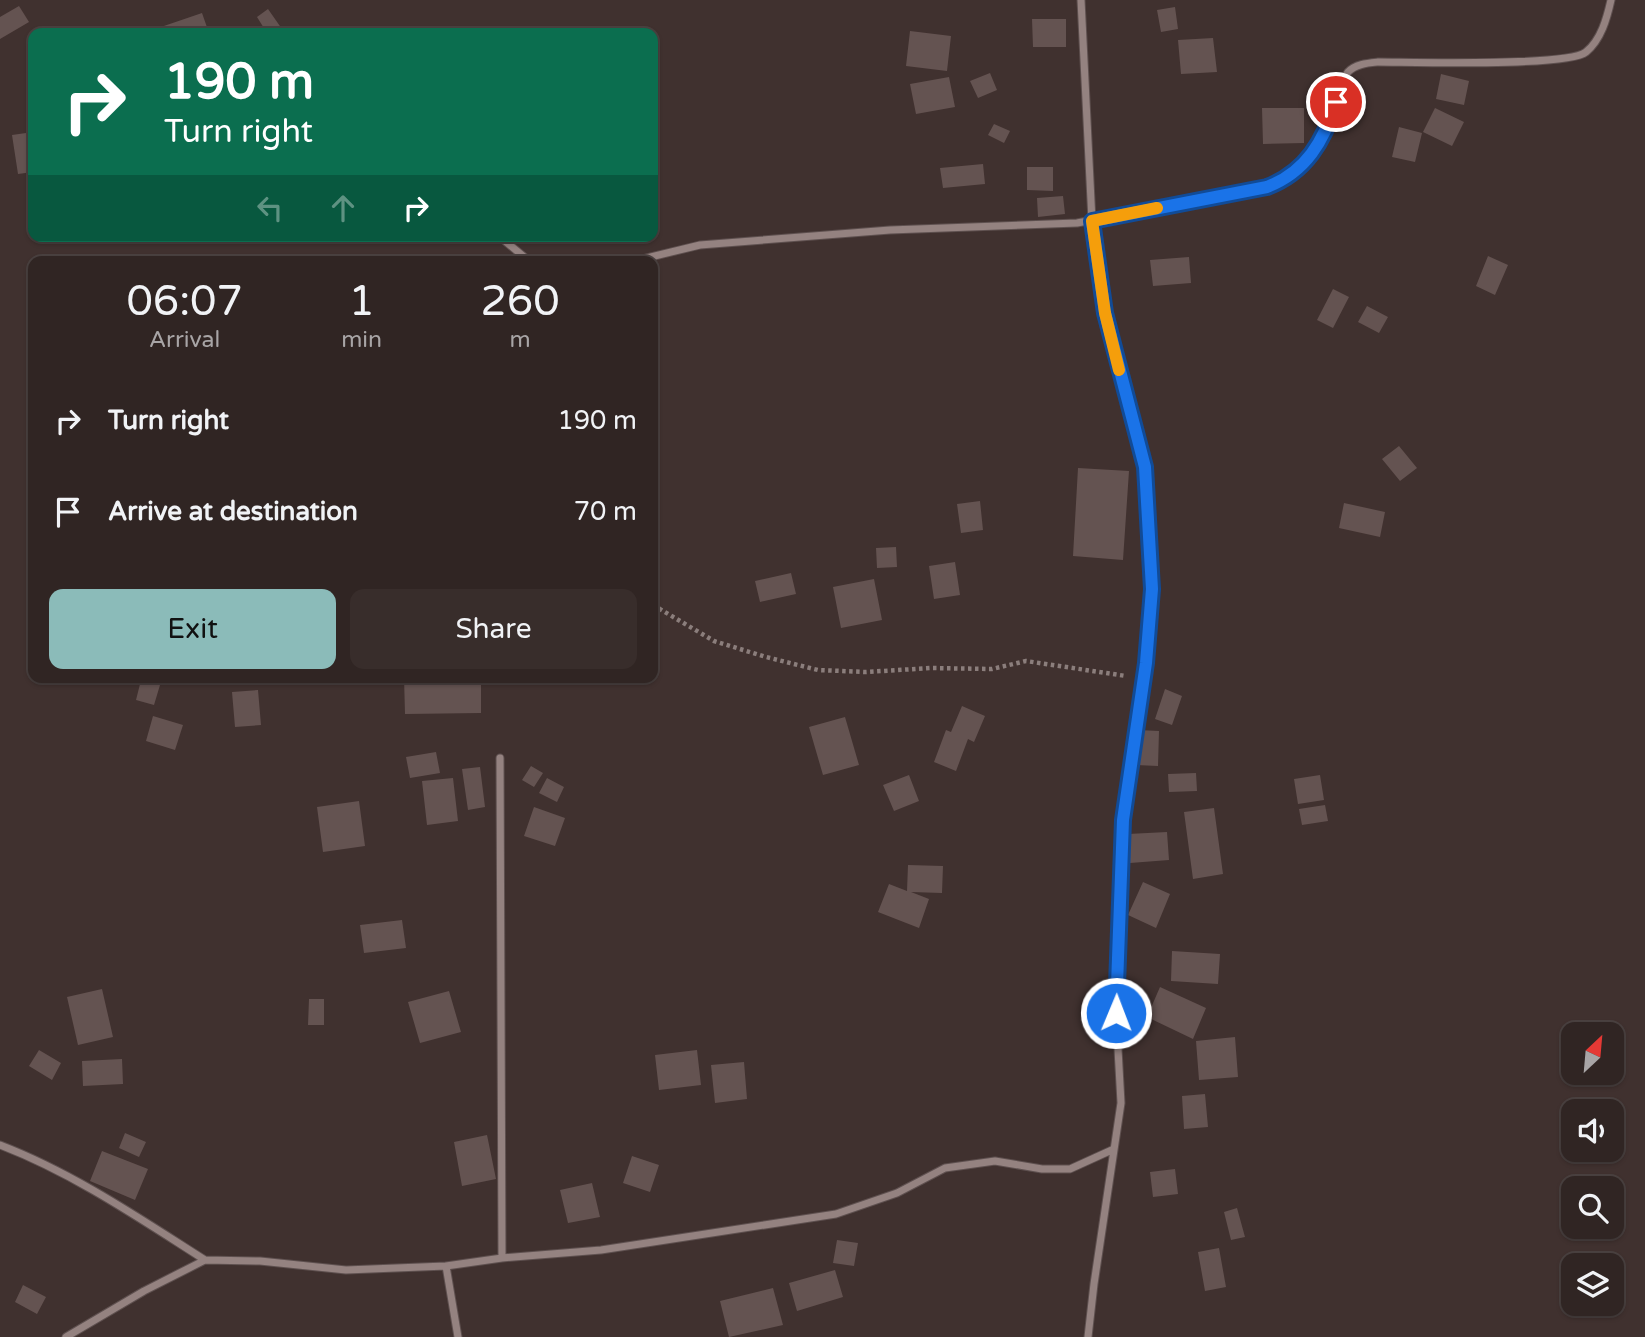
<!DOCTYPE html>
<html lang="en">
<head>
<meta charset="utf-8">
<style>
  body { margin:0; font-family:"Varela Round",sans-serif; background:#382d2b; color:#f1f3f6; height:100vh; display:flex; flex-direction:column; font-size:26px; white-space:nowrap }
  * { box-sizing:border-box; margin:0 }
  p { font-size:23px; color:#a8a5a6 }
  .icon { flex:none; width:38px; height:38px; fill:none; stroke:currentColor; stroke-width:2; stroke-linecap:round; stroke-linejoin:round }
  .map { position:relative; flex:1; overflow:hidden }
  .side { position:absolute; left:28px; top:256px; width:630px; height:427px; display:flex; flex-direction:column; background:#302523; border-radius:14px; box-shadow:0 2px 5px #0004,0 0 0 2px #4b4241 }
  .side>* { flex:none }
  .top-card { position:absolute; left:28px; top:28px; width:630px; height:214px; border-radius:14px; box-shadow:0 2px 5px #0004,0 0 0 2px #4b4241; background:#0b6e4f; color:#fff; overflow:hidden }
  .needle { width:46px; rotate:26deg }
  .controls { position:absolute; left:1561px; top:1022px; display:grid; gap:14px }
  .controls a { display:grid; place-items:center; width:63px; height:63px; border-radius:14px; background:#302523; box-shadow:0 2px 5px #0004,0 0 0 2px #4b4241; font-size:35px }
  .pin { position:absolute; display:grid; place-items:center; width:60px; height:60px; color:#fff; margin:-30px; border:4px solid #fff; border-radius:50%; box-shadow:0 2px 7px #0007 }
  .me { position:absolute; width:77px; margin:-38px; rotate:1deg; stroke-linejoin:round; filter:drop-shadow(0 0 5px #0008) }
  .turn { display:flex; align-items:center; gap:24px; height:147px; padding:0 21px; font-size:32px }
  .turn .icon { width:91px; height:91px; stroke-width:2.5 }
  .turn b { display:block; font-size:49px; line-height:60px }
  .lanes { display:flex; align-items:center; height:66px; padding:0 21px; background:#0003; justify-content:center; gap:35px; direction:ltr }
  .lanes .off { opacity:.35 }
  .eta { display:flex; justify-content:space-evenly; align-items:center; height:119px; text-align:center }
  .eta b { font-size:42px; font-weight:600; line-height:49px }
  .button { display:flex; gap:14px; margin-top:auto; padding:14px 21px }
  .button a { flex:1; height:80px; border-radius:14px; background:#8bbbb9; color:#111; font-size:28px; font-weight:600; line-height:80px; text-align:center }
  .button a+a { background:#382d2b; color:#f1f3f6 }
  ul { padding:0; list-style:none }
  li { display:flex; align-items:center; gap:21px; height:91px; padding:0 21px }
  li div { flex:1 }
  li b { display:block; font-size:26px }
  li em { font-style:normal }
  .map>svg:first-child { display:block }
  .building { fill:#645351 }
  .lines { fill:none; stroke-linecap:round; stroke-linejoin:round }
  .street-casing { stroke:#5e504f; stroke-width:9 }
  .path { stroke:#8b7e7c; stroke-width:4.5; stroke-dasharray:3.5 3.5; stroke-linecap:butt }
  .street { stroke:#948280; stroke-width:7 }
  .route-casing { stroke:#114b97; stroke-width:18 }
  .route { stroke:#1a73e8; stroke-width:12 }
  .slow { stroke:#f59e0b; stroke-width:12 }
</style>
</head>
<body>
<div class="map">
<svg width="1645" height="1337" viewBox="0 0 1645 1337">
  <rect width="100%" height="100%" fill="#40312f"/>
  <path class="building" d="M19,6L29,22L0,39V17Z
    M1175,7L1178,29L1161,32L1157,10Z
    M268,9L282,29L274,33H267L257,17Z
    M202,13L209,33H160L158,28Z
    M1032,19H1066V47H1033Z
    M910,31L951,36L947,71L906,66Z
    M1213,38L1217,72L1181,74L1178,40Z
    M990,73L997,90L978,98L970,81Z
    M1441,74L1469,81L1464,105L1436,99Z
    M949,77L955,107L916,114L910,84Z
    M1262,108H1304V143L1263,144Z
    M1435,108L1464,122L1452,146L1423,132Z
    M994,124L1010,131L1004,143L988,135Z
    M1399,127L1422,133L1415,162L1392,157Z
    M33,132V172L18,174L12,135Z
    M983,164L985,184L943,188L940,168Z
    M1027,167H1053V191L1027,190Z
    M1063,196L1065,214L1038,217L1037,198Z
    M1488,256L1508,265L1495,295L1476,286Z
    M1189,257L1191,283L1153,286L1150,260Z
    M1333,289L1349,297L1333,328L1317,320Z
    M1367,306L1388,317L1379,333L1358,322Z
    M1399,446L1417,468L1400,481L1382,459Z
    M1078,468L1129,471L1123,560L1073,556Z
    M980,501L983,530L961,533L957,504Z
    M1344,503L1385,512L1380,537L1339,528Z
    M896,547L897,567L877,568L876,548Z
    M955,562L960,595L934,599L929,566Z
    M791,573L796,594L760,602L755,581Z
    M874,579L882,620L841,628L833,587Z
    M404,677H481V713L405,714Z
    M141,680L160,685L154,705L136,700Z
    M1165,689L1182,696L1172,725L1155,719Z
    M258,690L261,725L235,727L232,692Z
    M962,706L985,716L974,742L968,739L956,771L934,762L946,730L951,732Z
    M153,716L183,725L175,750L146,741Z
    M845,717L859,765L823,775L809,727Z
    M1138,730L1159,731L1158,766L1136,765Z
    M436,752L440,773L410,778L406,757Z
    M531,766L543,773L534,787L522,780Z
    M480,767L485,807L468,810L462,769Z
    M1196,773L1197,791L1169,792L1168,774Z
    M909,775L919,801L894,811L883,785Z
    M1320,775L1324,800L1298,804L1294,779Z
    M453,778L458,821L427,825L422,781Z
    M547,778L564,787L557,802L539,793Z
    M359,801L365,846L323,852L317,807Z
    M1325,805L1328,821L1302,825L1299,809Z
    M534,807L565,818L555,846L524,836Z
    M1214,808L1223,874L1193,879L1184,812Z
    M1167,832L1169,860L1130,863L1128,834Z
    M908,865L943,866L942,893L911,892L929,899L919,928L878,912L889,884L907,891Z
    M1143,882L1170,894L1156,928L1128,915Z
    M402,920L406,948L364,953L360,925Z
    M1172,951L1220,954L1218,984L1171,981Z
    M1160,987L1206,1008L1193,1039L1147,1017Z
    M102,989L113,1037L78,1045L67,997Z
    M449,991L461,1032L420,1043L408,1002Z
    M309,999H324V1025H308Z
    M1235,1037L1238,1077L1199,1080L1196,1041Z
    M39,1050L61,1063L52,1080L29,1066Z
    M697,1050L701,1085L659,1090L655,1055Z
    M122,1059L123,1084L83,1086L82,1061Z
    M744,1062L747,1099L715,1103L711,1065Z
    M1205,1094L1208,1127L1184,1129L1182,1096Z
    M125,1133L146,1142L139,1157L119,1148Z
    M487,1135L496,1179L462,1186L454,1142Z
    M102,1151L148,1169L135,1200L90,1181Z
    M632,1156L659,1165L650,1192L623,1183Z
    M1175,1169L1178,1194L1153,1197L1150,1172Z
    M592,1183L600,1217L568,1223L560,1190Z
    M1237,1208L1245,1237L1231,1240L1224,1212Z
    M837,1240L858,1243L854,1266L833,1263Z
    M1219,1248L1226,1287L1205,1291L1198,1252Z
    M835,1270L843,1297L797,1311L789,1283Z
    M23,1285L46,1297L37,1314L15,1302Z
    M773,1288L783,1325L729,1337L720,1301Z"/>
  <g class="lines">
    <defs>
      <path id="street" d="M1081,0L1092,221L1106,313L1145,467L1152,589L1146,663L1123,820L1116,1013L1121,1103L1094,1284L1088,1337
        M499,236L529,261
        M634,261L700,245L890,230L1077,223L1267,187C1304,173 1323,144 1335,108C1338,97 1341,81 1348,72C1355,64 1368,63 1378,62C1410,62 1568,67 1586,52C1601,40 1607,18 1611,0
        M500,758L502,1258
        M0,1145C73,1173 139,1218 205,1260
        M446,1266L458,1337
        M66,1337L144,1291L205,1260L260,1261L346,1270L446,1266L502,1258L601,1250L836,1214L897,1193L945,1168L995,1161L1042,1169H1070L1114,1149"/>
    </defs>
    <use href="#street" class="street-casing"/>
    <path class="path" d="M653,605L714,641L766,657L818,670L866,672L931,668L992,669L1026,661L1126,676"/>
    <use href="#street" class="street"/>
  </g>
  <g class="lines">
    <defs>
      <path id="route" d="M1116,1013L1123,820L1146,663L1152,589L1145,467L1105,313L1092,221L1267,187C1306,172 1324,141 1336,102"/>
    </defs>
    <use href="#route" class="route-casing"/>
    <use href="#route" class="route"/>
    <path class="slow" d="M1119,370L1105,313L1092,221L1157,208"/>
  </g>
</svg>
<div class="controls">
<a><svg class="needle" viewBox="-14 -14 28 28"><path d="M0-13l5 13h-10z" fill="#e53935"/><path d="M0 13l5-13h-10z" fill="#a8a5a6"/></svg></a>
<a><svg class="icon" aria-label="sound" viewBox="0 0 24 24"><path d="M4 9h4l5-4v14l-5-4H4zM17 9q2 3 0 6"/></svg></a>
<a><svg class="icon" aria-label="search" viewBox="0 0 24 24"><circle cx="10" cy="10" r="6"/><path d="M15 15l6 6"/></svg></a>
<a><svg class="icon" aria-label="layers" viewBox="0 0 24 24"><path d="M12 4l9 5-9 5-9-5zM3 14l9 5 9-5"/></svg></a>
</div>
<div class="pin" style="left:1336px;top:102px;background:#d93025"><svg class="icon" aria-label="arrive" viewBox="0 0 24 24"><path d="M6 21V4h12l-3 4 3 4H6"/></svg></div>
<svg class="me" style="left:1116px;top:1013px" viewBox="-20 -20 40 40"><circle r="17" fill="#1a73e8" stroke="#fff" stroke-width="3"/><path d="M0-11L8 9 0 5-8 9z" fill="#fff"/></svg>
<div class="top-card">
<div class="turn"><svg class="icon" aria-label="right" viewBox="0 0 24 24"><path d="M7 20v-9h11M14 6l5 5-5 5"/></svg><div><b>190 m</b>Turn right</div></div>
<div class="lanes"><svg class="icon off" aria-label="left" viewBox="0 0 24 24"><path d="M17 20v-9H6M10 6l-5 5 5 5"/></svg><svg class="icon off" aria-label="ahead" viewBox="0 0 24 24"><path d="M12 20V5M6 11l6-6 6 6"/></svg><svg class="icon" aria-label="right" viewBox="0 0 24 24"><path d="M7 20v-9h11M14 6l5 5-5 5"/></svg></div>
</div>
<section class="side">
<div class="eta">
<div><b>06:07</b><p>Arrival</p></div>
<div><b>1</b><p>min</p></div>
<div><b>260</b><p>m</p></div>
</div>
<ul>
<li><svg class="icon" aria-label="right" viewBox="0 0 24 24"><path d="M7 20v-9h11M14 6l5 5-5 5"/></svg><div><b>Turn right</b></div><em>190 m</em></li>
<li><svg class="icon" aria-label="arrive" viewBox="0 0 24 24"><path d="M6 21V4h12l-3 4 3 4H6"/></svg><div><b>Arrive at destination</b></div><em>70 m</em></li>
</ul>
<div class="button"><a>Exit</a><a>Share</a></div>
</section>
</div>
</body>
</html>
